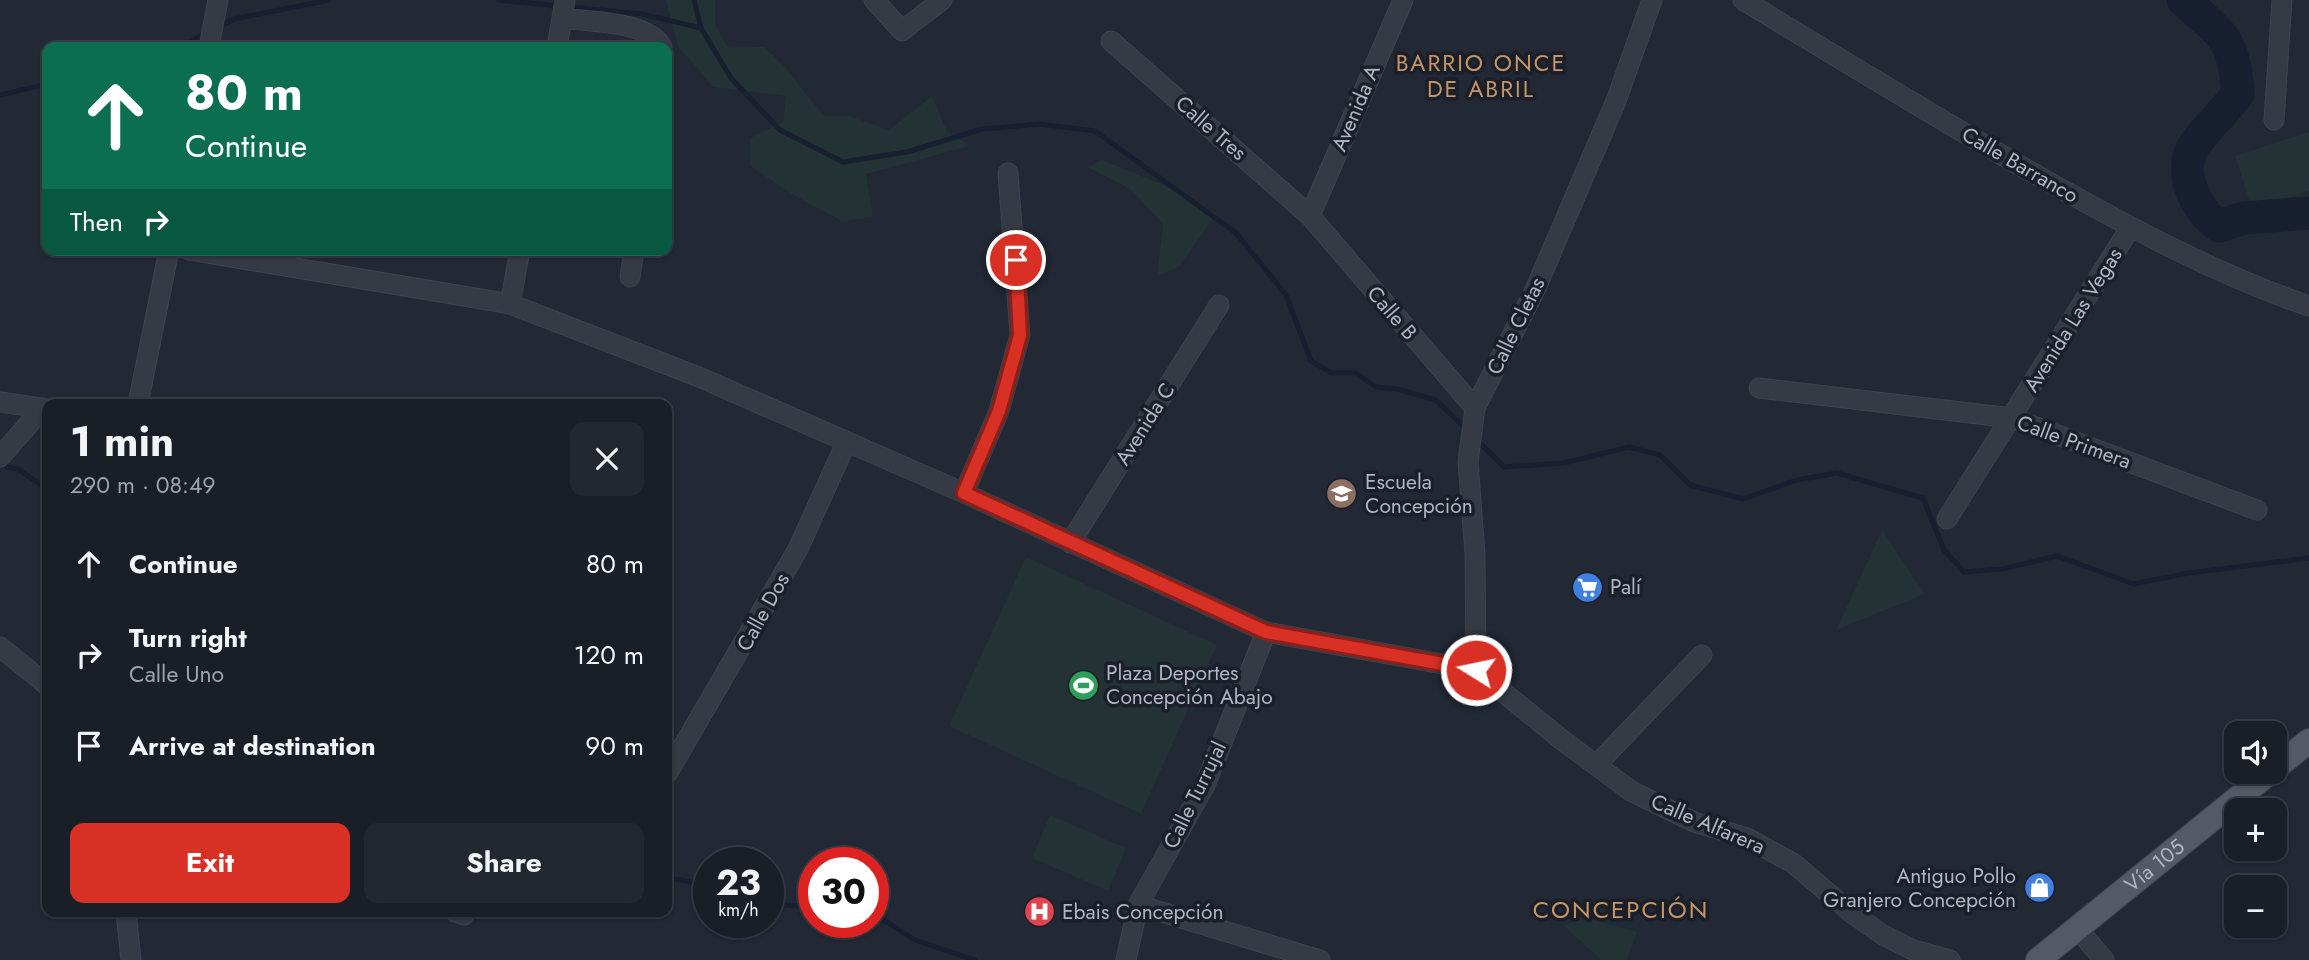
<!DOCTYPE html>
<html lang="en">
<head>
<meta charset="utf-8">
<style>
  body { margin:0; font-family:Jost,sans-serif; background:#23272f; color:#f1f3f6; height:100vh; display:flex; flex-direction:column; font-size:26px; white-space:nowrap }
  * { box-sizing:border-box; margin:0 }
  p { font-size:23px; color:#9fa2a7 }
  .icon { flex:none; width:38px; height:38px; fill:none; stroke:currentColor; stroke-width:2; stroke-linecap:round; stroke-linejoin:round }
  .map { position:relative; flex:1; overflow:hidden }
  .drawer { position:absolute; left:42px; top:399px; width:630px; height:518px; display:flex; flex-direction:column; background:#1a1e27; border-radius:14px; box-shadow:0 2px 5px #0004,0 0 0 2px #383c44 }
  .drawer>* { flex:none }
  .guide { position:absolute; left:42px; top:42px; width:630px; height:214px; border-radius:14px; box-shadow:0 2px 5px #0004,0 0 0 2px #383c44; background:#0b6e4f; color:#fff; overflow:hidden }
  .fabs { position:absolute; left:2224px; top:721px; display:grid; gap:14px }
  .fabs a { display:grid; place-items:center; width:63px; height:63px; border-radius:14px; background:#1a1e27; box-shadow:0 2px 5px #0004,0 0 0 2px #383c44; font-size:35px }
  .speed { position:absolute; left:693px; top:847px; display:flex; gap:14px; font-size:35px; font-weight:700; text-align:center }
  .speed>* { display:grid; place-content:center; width:91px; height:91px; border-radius:50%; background:#1a1e27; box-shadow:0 2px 5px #0004,0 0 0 2px #383c44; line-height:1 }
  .speed small { font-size:18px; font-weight:400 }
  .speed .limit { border:10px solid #d22; background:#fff; color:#111 }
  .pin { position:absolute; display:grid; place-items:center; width:60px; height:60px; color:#fff; margin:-30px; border:4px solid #fff; border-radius:50%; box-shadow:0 2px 7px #0007 }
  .me { position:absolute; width:77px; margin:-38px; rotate:280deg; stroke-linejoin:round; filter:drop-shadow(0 0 5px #0008) }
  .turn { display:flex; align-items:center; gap:24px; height:147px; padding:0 28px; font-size:32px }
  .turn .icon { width:91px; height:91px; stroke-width:2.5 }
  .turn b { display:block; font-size:49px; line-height:60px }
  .then { display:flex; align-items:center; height:66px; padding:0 28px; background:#0003; gap:14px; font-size:26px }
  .round { display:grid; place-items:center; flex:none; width:74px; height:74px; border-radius:14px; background:#23272f }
  .overview { display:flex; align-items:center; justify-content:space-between; height:119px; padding:0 28px }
  h1 { font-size:42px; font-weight:700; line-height:52px }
  .cta { display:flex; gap:14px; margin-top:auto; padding:14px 28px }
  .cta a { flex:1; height:80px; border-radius:14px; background:#d93025; color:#fff; font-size:28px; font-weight:700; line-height:80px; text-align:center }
  .cta a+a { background:#23272f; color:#f1f3f6 }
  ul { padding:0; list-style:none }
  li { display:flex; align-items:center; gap:21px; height:91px; padding:0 28px }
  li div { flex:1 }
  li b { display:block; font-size:26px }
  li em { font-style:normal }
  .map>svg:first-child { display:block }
  .green { fill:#233235 }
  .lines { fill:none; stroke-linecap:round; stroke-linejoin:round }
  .stream { stroke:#171f30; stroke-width:5 }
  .river { stroke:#171f30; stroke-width:33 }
  .minor-casing { stroke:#3e434e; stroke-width:21 }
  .major-casing { stroke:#3e434e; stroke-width:26 }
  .minor { stroke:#353a45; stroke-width:19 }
  .major { stroke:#535965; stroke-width:24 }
  .route-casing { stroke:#8d1f18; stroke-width:18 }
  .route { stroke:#d93025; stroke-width:12 }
  .labels { text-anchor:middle; stroke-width:7; stroke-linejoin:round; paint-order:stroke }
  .street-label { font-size:21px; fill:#afb5c1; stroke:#1a1f29 }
  .poi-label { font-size:21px; fill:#afb5c1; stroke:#1a1f29; text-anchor:start }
  .neighbourhood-label { font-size:23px; letter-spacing:2px; fill:#c69565; stroke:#1a1f29 }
  .quarter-label { font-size:24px; letter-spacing:2px; fill:#c69565; stroke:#1a1f29 }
</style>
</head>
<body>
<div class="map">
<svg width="2309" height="960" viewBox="0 0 2309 960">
  <rect width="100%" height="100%" fill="#222834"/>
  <path class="green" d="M666,0H715V24L727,46L764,47L783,65L824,116H849L889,130L932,96L947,131L970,146L866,174L873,217L842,221L790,193L750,166V138L783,122L786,96L713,87L678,46Z
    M2309,132V191L2252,209L2235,156Z
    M1102,160L1166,186L1216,214L1179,267L1157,276L1163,224L1130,189L1087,167Z
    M1882,530L1925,594L1836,630Z
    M1026,557L1217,645L1141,814L949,726Z
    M1050,815L1126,848L1108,891L1032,858Z
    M1586,918L1637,932L1627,960H1601L1563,925Z"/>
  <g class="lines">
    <path class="stream" d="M498,0L642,14L701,28
      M694,0L701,28L731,78L780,130L843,162L907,152L982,129L1040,124L1095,131L1236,233L1286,295L1311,361L1332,373H1356L1376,387L1397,389L1436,400L1467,430
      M217,28L234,19L329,0
      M180,47L205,34
      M0,95L47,84
      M1476,439L1504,467L1564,463L1629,447L1660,455L1690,485L1743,499L1797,480L1837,473L1923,498L1944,550L1964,572L2002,569L2057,556L2134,584L2189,573L2309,558
      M7,467L18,469L47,489
      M667,877L709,886
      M768,904L814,907
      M873,913L915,940L975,960"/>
    <path class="river" d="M2183,0C2224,36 2233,37 2238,93C2226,111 2208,126 2195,144C2176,171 2196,210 2219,226L2244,218L2309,213"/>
    <defs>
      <path id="minor" d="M874,0L902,31L942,0
        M1743,0C1842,60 1940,120 2040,177C2127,226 2215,274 2309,306
        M562,18C590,22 648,21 662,47
        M1111,41L1310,216L1475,408
        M209,47L218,0
        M557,47L565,0
        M2274,120L2282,0
        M1310,216L1403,0
        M189,250L510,304L699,377L964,493L1266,632L1476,670L1562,740L1631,791L1694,822L1747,838L1793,863L1853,914L1883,935L1913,950L1950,960
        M630,277L634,250
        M510,304L520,250
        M1759,388L2012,418L2257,510
        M0,402L47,409
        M138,404L169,250
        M0,457L43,408
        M964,493L999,411L1020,335L1008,173
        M1947,519L2130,228
        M1070,543L1219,305
        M0,647L47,685
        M1476,670L1475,554L1468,462L1475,408L1535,290L1616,101L1652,0
        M1597,764L1702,655
        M667,774L798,549L846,443
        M1138,905L1320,960
        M126,912L131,960
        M455,912L464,915
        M2077,928L2104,960
        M1126,960L1138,905L1205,785L1266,632"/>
      <g id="major">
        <path d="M2275,768L2309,741"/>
        <path id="s1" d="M2038,960L2270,772"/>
      </g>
    </defs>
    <use href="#minor" class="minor-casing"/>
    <use href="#major" class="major-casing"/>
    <use href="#minor" class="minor"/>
    <use href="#major" class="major"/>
  </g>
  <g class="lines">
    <defs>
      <path id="route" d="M1016,260L1020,335L999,411L964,493L1266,632L1476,670"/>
    </defs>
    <use href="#route" class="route-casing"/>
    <use href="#route" class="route"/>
  </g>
  <defs>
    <symbol id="school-disc" viewBox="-11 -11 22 22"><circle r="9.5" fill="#8d6e63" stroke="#1a1f29"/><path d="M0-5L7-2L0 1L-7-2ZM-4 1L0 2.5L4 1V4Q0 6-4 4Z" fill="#fff"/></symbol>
    <symbol id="supermarket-disc" viewBox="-11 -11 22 22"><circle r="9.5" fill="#3f7fe0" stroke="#1a1f29"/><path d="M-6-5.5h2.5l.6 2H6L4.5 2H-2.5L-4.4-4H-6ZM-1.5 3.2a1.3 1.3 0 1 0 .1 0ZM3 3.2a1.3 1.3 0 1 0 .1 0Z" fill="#fff"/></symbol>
    <symbol id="stadium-disc" viewBox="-11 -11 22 22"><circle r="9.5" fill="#2e9e5b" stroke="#1a1f29"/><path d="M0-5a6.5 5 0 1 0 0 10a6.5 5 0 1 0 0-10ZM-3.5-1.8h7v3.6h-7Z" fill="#fff"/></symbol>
    <symbol id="shop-disc" viewBox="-11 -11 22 22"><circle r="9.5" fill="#3f7fe0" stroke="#1a1f29"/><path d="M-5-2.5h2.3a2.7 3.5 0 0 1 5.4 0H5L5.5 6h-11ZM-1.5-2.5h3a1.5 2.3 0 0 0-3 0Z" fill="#fff"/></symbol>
    <symbol id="hospital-disc" viewBox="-11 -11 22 22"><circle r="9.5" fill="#e0444e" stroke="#1a1f29"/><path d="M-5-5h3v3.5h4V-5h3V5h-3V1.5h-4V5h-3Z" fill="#fff"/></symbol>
  </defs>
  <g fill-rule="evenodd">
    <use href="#school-disc" x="1324" y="476" width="35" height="35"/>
    <use href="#supermarket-disc" x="1570" y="570" width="35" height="35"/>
    <use href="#stadium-disc" x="1066" y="668" width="35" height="35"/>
    <use href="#shop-disc" x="2022" y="870" width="35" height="35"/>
    <use href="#hospital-disc" x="1022" y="894" width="35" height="35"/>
  </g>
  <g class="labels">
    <g class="street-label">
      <text transform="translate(1356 108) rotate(-67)" y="7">Avenida A</text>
      <text transform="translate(1211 128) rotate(41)" y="7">Calle Tres</text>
      <text transform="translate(2020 165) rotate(30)" y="7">Calle Barranco</text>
      <text transform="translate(1392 313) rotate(49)" y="7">Calle B</text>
      <text transform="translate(2073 320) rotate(-58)" y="7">Avenida Las Vegas</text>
      <text transform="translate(1516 326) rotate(-64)" y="7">Calle Cletas</text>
      <text transform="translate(1145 424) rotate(-58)" y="7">Avenida C</text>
      <text transform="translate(2074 442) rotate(20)" y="7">Calle Primera</text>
      <text transform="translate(763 612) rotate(-61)" y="7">Calle Dos</text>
      <text transform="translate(1195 795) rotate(-64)" y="7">Calle Turrujal</text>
      <text transform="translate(1708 824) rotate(23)" y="7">Calle Alfarera</text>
      <text dy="7" stroke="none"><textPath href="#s1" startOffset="150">Vía 105</textPath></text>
    </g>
    <g class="poi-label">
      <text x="1365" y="489">Escuela<tspan x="1365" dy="24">Concepción</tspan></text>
      <text x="1610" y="594">Palí</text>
      <text x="1106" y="680">Plaza Deportes<tspan x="1106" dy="24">Concepción Abajo</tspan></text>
      <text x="2016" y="883" text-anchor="end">Antiguo Pollo<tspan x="2016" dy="24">Granjero Concepción</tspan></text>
      <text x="1062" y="919">Ebais Concepción</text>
    </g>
    <g class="neighbourhood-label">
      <text x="1481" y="71">BARRIO ONCE<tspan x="1481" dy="26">DE ABRIL</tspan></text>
    </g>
    <g class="quarter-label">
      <text x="1621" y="918">CONCEPCIÓN</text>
    </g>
  </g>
</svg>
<div class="fabs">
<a><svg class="icon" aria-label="sound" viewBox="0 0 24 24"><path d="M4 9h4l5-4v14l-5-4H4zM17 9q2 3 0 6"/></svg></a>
<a>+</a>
<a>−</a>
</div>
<div class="speed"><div>23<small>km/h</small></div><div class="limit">30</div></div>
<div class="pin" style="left:1016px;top:260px;background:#d93025"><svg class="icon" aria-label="arrive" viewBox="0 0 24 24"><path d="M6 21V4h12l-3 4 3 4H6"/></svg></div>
<svg class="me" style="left:1476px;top:670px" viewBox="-20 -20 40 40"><circle r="17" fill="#d93025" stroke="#fff" stroke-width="3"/><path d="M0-11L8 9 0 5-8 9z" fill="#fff"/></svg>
<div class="guide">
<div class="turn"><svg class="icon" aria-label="ahead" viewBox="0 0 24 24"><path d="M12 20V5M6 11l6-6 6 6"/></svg><div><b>80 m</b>Continue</div></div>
<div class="then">Then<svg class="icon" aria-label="right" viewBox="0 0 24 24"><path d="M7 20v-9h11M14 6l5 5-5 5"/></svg></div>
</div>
<section class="drawer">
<div class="overview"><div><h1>1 min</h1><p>290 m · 08:49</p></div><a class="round"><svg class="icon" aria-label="close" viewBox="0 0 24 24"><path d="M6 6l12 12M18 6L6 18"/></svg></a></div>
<ul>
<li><svg class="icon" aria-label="ahead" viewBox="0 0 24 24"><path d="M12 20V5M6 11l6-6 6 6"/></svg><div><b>Continue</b></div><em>80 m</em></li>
<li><svg class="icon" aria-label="right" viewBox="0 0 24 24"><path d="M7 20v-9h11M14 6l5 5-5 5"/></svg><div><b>Turn right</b><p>Calle Uno</p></div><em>120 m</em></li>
<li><svg class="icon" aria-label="arrive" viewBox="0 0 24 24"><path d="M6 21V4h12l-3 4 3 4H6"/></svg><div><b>Arrive at destination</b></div><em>90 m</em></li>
</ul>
<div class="cta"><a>Exit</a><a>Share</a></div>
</section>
</div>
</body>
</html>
